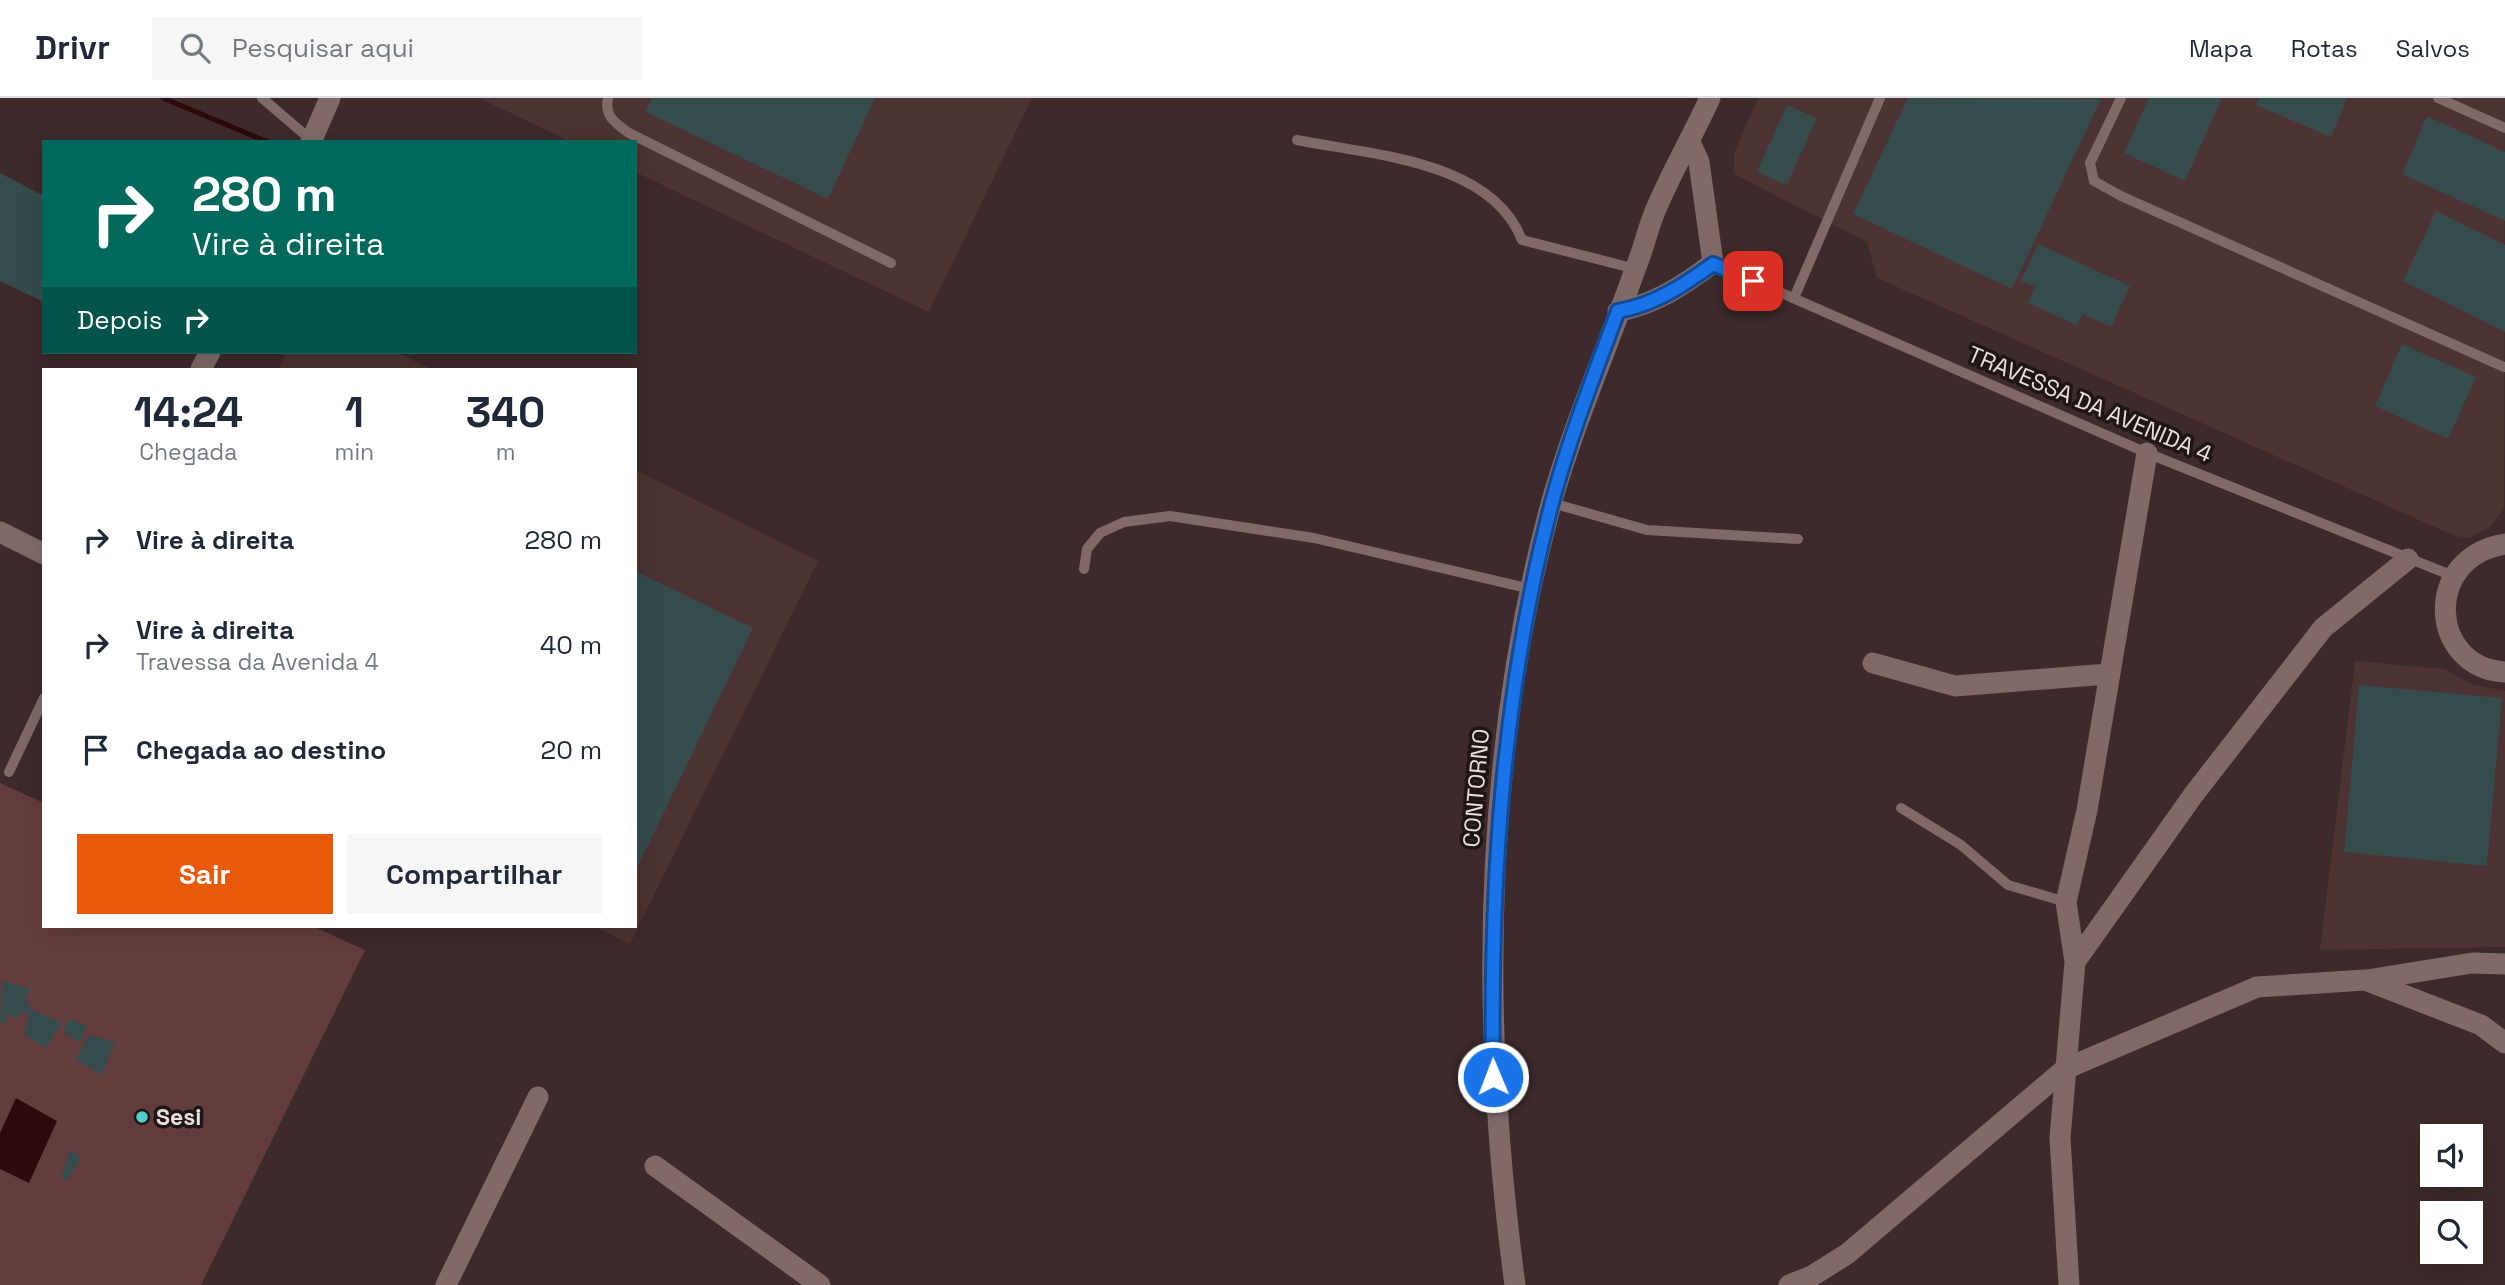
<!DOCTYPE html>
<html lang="pt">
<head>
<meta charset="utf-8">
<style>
  body { margin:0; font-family:"Space Grotesk",sans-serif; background:#f6f6f7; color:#1f2937; height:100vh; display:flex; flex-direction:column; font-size:26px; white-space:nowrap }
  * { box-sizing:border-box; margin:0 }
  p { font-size:23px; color:#747a83 }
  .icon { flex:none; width:38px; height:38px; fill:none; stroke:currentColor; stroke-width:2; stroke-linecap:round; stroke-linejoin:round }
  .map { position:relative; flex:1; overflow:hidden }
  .sheet { position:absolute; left:42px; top:270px; width:595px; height:560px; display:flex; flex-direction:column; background:#fff; border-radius:0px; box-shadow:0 7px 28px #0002 }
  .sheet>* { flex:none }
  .guide { position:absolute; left:42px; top:42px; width:595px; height:214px; border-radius:0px; box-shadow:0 7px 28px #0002; background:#00695c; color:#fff; overflow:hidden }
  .buttons { position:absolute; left:2420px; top:1026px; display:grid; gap:14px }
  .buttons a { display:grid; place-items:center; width:63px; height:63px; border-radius:0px; background:#fff; box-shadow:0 7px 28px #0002; font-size:35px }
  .pin { position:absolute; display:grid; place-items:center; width:60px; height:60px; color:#fff; margin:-30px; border-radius:14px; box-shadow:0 4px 10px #0006 }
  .me { position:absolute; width:77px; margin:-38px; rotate:359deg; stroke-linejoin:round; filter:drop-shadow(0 0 5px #0008) }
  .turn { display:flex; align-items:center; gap:24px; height:147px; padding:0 35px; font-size:32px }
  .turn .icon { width:91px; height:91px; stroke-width:2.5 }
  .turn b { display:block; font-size:49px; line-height:60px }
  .then { display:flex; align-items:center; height:66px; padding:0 35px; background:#0003; gap:14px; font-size:26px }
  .eta { display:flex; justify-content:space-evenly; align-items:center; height:119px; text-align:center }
  .eta b { font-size:42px; font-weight:600; line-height:49px }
  .cta { display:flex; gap:14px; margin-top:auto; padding:14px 35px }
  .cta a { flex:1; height:80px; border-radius:0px; background:#ea580c; color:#fff; font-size:28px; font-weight:600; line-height:80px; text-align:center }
  .cta a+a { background:#f6f6f7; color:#1f2937 }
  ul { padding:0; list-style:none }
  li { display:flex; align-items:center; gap:21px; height:105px; padding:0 35px }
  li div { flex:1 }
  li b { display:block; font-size:26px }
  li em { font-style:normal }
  header { display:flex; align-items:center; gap:42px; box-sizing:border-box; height:98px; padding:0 35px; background:#fff; border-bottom:2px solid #e0e1e3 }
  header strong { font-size:33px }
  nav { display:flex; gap:38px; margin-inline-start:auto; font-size:24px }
  .search { width:490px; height:63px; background:#f6f6f7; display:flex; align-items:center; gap:18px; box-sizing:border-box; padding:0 24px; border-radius:0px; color:#747a83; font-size:26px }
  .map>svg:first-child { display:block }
  .built { fill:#4d3333 }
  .green { fill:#633d3d }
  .water { fill:#2e090b }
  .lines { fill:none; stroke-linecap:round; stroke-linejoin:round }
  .stream { stroke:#2e090b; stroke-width:5 }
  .building { fill:#364c4c }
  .lane { stroke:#7f6a69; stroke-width:10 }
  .street { stroke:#7f6a69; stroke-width:21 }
  .route-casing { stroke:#114b97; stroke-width:18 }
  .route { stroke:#1a73e8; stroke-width:12 }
  .poi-dot { fill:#52cdcc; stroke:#1e1515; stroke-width:2.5 }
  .labels { text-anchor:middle; stroke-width:7; stroke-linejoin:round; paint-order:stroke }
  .street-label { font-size:23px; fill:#eadedd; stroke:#1e1515 }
  .poi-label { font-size:23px; font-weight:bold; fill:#eadedd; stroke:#1e1515; text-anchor:start }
</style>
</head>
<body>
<header>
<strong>Drivr</strong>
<div class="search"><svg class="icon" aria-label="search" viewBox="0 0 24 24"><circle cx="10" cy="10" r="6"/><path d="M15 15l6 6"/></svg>Pesquisar aqui</div>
<nav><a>Mapa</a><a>Rotas</a><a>Salvos</a></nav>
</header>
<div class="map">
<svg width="2505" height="1187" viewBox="0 0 2505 1187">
  <rect width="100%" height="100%" fill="#3d2a2a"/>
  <path class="built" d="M479,0H1032L929,214L635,74V44H571Z
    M1758,0H2505L2504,411L2489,430L2469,440L2455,438L1877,180L1867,144L1734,76V55Z
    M286,254H396L431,271H278Z
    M635,372L818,463L630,846L594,828H635Z
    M2355,563L2445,571L2471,586L2505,593V849L2320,852Z"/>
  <path class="green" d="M0,685L44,705V828H312L365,852L201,1187H0Z"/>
  <path class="water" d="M16,1000L57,1023L29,1085L0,1071V1035Z"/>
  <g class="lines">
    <path class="stream" d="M163,0L268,44"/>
  </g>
  <path class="building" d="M652,0H875L828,101L646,14Z
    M1908,0L2101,1L2012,191L1853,116Z
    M2149,0H2222L2185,83L2124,55Z
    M2259,0H2347L2331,39L2256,7Z
    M1787,7L1817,20L1787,87L1757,74Z
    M2427,18L2505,54V123L2402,76Z
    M0,75L44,98V204L0,183Z
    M2436,113L2505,147V234L2403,183Z
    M2038,146L2130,188L2111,229L2083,216L2077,227L2028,205L2035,189L2021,183Z
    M2402,246L2476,279L2448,341L2375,308Z
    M635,473L753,530L635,774Z
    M2359,587L2502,600L2487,768L2344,754Z
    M2,883L30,890L25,901L33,912L62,925L46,950L24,936L29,918L21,913L16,922L8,915L5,926L0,924Z
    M68,920L87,928L80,944L64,935Z
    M88,937L115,944L102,977L76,962Z
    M70,1051L81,1060L68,1083L61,1079Z"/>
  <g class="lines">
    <path class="lane" d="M262,0L304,36L313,40
      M608,0C604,18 615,25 629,35L891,165
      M2121,0L2090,65L2094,83L2121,98L2504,269
      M2438,0L2505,30
      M1297,42C1371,57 1491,62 1522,142L1636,171
      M1713,165L2147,355L2453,478
      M1794,200L1880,0
      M1552,405L1647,432L1798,441
      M1084,471L1087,451L1100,435L1124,424L1170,418L1314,440L1531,491
      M9,674L44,600
      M1901,710L1961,747L2008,787L2066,804"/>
    <path class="street" d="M311,44L330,0
      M1618,213C1654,207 1684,187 1713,165L1699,64L1690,44
      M201,271L210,254
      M0,434L44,456
      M2505,446C2422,459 2429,570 2505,574
      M1873,565L1955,588L2108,576
      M2075,864L2194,696L2323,530L2408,461
      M2367,882L2472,865L2505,866
      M655,1068L820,1187
      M446,1187L538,999
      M1515,1187C1480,926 1482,661 1551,406C1574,325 1608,248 1636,169C1644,150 1648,129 1656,111C1672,73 1693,37 1710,0
      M1789,1187L1812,1178L1847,1156L2065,971L2257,889L2365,882L2481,927L2505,945
      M2069,1187L2060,1040L2075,864L2066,804L2087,712L2147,355"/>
  </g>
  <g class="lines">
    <defs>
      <path id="route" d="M1493,979C1490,786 1502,596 1551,408C1569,341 1594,277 1618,213C1654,207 1684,187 1713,166L1753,183"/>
    </defs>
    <use href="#route" class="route-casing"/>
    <use href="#route" class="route"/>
  </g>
  <circle class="poi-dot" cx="142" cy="1019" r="7"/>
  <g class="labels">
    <g class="street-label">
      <text transform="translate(2090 306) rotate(23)" y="8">TRAVESSA DA AVENIDA 4</text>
      <text transform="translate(1476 690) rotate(-85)" y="8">CONTORNO</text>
    </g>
    <g class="poi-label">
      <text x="156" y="1027">Sesi</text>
    </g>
  </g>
</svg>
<div class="buttons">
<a><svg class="icon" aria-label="sound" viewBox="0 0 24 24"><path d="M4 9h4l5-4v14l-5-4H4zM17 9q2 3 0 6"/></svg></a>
<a><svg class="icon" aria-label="search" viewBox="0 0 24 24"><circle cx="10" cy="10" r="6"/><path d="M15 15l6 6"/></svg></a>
</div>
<div class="pin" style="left:1753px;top:183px;background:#d93025"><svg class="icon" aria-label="arrive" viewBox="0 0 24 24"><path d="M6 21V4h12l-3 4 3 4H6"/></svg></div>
<svg class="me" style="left:1493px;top:979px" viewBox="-20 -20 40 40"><circle r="17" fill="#1a73e8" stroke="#fff" stroke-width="3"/><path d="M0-11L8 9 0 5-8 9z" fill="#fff"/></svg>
<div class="guide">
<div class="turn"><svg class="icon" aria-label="right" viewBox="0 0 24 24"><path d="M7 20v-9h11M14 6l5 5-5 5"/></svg><div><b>280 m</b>Vire à direita</div></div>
<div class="then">Depois<svg class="icon" aria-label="right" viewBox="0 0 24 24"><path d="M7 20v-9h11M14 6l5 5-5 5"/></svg></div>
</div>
<section class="sheet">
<div class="eta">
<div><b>14:24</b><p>Chegada</p></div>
<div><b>1</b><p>min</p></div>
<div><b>340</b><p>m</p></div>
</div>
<ul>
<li><svg class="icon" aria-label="right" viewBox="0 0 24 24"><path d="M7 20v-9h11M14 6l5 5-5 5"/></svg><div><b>Vire à direita</b></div><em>280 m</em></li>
<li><svg class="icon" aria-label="right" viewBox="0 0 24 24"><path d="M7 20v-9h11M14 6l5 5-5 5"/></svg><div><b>Vire à direita</b><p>Travessa da Avenida 4</p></div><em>40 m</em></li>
<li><svg class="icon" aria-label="arrive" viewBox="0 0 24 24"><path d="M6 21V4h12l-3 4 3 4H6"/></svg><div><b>Chegada ao destino</b></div><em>20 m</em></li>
</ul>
<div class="cta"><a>Sair</a><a>Compartilhar</a></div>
</section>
</div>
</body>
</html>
